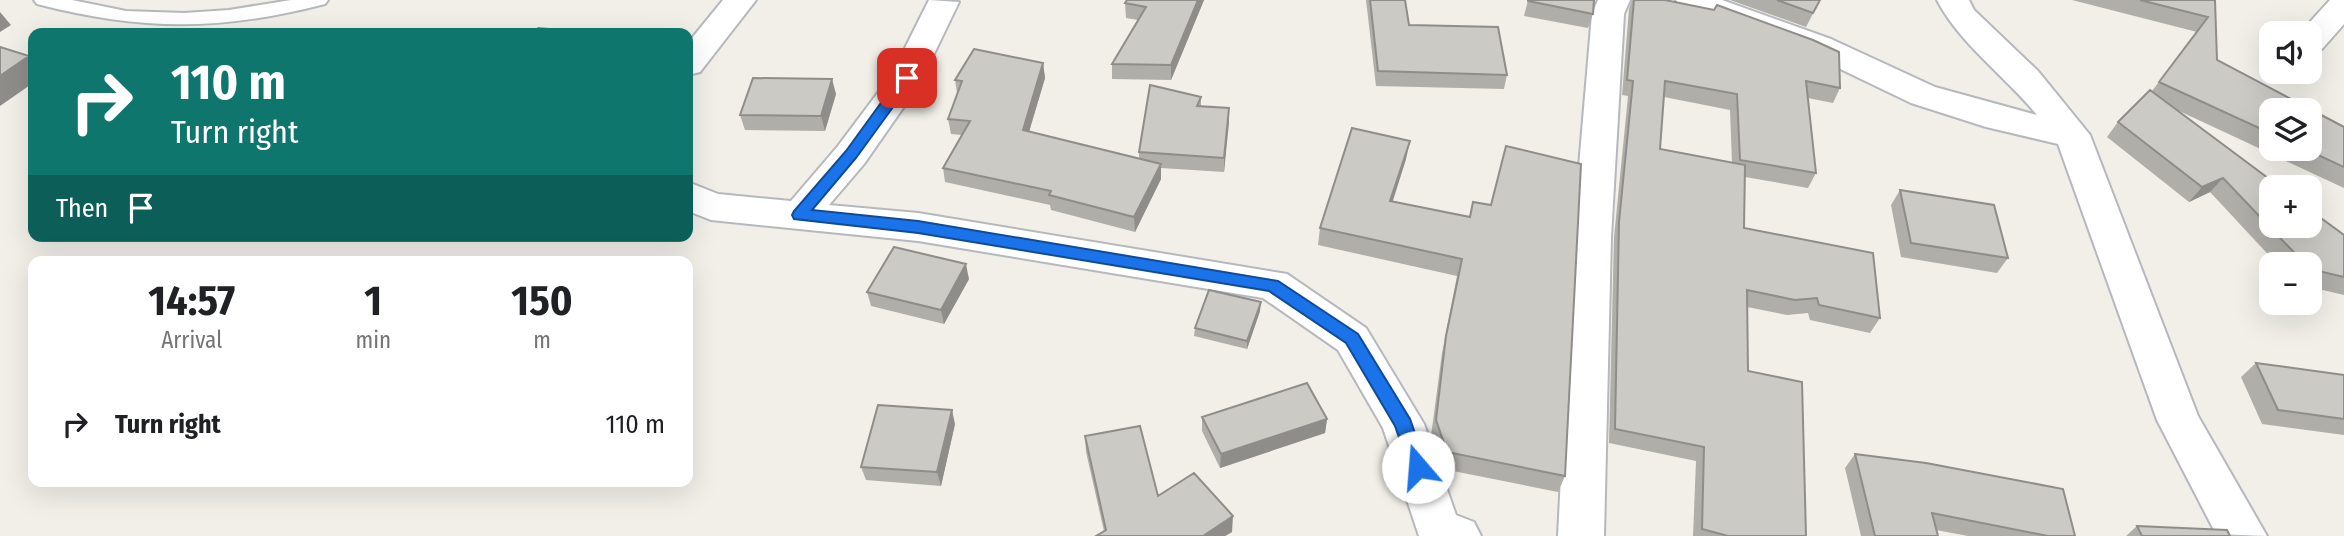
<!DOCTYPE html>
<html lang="en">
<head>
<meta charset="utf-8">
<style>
  body { margin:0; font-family:"Fira Sans Condensed",sans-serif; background:#f6f6f6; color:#202124; height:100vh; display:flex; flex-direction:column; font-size:26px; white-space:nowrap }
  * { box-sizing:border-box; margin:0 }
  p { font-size:23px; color:#757577 }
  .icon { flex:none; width:38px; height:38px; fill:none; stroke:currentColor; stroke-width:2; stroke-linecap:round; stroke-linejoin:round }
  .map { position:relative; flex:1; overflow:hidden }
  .panel { position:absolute; left:28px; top:256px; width:665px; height:231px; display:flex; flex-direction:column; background:#fff; border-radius:14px; box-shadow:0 7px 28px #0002 }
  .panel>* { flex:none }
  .guide { position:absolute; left:28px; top:28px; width:665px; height:214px; border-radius:14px; box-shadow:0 7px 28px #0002; background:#0f766e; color:#fff; overflow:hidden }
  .fabs { position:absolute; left:2259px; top:21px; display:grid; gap:14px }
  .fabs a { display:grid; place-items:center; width:63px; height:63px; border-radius:14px; background:#fff; box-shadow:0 7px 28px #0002; font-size:35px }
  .pin { position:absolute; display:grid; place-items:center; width:60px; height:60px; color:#fff; margin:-30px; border-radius:14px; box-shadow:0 4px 10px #0006 }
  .me { position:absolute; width:77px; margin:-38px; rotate:342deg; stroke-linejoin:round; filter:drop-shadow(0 0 5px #0008) }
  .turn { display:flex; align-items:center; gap:24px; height:147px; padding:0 28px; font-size:32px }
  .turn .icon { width:91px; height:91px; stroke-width:2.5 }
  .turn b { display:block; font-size:49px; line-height:60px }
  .then { display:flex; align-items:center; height:66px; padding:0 28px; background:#0003; gap:14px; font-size:26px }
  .eta { display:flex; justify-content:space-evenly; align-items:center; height:119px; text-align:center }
  .eta b { font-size:42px; font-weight:700; line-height:49px }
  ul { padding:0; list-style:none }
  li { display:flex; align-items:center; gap:21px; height:98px; padding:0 28px }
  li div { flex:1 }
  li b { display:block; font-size:26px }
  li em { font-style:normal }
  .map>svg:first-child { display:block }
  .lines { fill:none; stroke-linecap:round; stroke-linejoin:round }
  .service-casing { stroke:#b5b8bc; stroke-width:4 }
  .minor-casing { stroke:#b5b8bc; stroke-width:4 }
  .service { fill:#fff; fill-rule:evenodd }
  .minor { fill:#fff; fill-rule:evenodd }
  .wall { fill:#afaea9; fill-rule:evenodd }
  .shaded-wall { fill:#8f8d8a }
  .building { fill:#cccac5; stroke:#8f8d8a; stroke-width:2 }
  .route { fill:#1a73e8; stroke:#114b97; stroke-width:2 }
</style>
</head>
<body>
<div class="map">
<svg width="2344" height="536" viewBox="0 0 2344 536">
  <rect width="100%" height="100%" fill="#f1efe8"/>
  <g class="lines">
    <defs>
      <path id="service" d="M34,0H72L126,11L184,13L229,10L291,0H328L325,4C221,31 141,31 37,4Z"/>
      <path id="minor" d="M723,0H756L700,72L688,75V43Z
        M929,0L959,2L919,85L864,164L829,205L918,213L1287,274L1366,328L1424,424L1456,515L1474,522L1481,536H1419L1383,428L1338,350L1263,298L918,241L711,220L688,211V182L718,194L791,201L838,146L892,74Z
        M1598,0H1630L1624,14L1611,237L1604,536H1558L1573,237L1592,14Z
        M1676,0H1722L1831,39L1935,87L2037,115C2006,77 1959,43 1937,0H1969L1974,10L2038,71L2090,135L2198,416L2267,536L2216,534L2157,420L2058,144L1986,127L1911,103L1807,53L1681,7Z
        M2330,0H2344V24L2322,49L2310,52V33H2300Z"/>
    </defs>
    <use href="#service" class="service-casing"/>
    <use href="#minor" class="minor-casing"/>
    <use href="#service" class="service"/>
    <use href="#minor" class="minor"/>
  </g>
  <path class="wall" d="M1204,0L1171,80L1112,79V64L1138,20L1126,18L1125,3Z
    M1366,0H1405L1409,25L1507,75L1504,89L1376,86Z
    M1528,0L1593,4V14L1588,28L1524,16Z
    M1632,0H1665L1840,88L1833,103L1808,98L1816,173L1808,188L1745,177L1744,228L1880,318L1870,333L1810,320L1808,313L1787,315L1747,307L1748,371L1806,536H1693L1696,461L1609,443L1614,237L1628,96L1622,95L1629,9ZM1664,97L1730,110L1732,163L1660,149Z
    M1730,0H1820L1806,27Z
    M2072,0H2215L2217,60L2344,127V188L2177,110L2344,235V295L2310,287V264H2277L2210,192L2189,202L2107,137L2118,122L2152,91L2197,32ZM2272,110L2310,149H2272Z
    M1043,63L1045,78L1029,132L1139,159V152L1201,97V106L1229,108L1224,172L1161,168V179L1135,232L1051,210L1050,205L945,182L943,168L962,135L951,134L948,119L957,93L955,80Z
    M836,94L825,131L745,130L740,115Z
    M1406,159L1393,201L1469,217L1473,202L1565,476L1558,492L1443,469L1431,436L1442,353L1457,276L1318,245L1320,228Z
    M1900,190L2008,258L1997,273L1901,257L1891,205Z
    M969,279L944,324L871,306L867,292Z
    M1260,311L1247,349L1194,336L1195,328Z
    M2256,363L2344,375V435L2262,424L2241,377Z
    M1202,417L1327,419L1325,433L1220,468L1202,431Z
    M955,424L941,486L866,480L861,467Z
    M1085,436L1158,496L1232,532L1225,536H1096L1104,531L1086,452Z
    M1855,454L2075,536H1968L1936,530L1938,536H1861L1845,468Z
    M2137,526L2230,536H2126Z"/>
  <path class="shaded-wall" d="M1198,0H1204L1171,80V65Z
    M0,12L11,25L0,32Z
    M29,56L33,61V83L0,106V76Z
    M1043,63L1045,78L1025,145L1023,130Z
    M832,79L836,94L825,131L821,116Z
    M1229,108V123L1224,172V158Z
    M1410,141L1406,159L1387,218L1390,201Z
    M1161,164V179L1135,232L1134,217Z
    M2223,178L2210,192L2189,202L2202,187Z
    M966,264L969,279L944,324L941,310Z
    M1261,302L1260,311L1247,349V341Z
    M952,410L955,424L941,486L937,472Z
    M1327,419L1325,433L1220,468L1221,454Z
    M1233,516L1232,532L1225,536H1203Z"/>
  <path class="building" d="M1127,0H1198L1171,65L1112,64L1146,7L1125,3Z
    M1370,0H1405L1409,25L1498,27L1507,75L1378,71Z
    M1528,0H1594L1593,14L1528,1Z
    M1634,0H1665L1714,10L1717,5L1813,40L1839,52L1840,88L1806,81L1816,173L1740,160L1737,94L1665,81L1660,149L1745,165L1744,228L1873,253L1880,318L1819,305L1817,298L1795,300L1747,290L1748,371L1802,382L1806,536H1728L1702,529L1704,447L1615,429L1619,222L1633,81L1627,80Z
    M1777,0H1820L1813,13Z
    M2140,0H2215L2217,60L2344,127V167L2305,149H2310V110H2272V134L2159,82L2208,17Z
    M538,28L595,33H534Z
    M0,47L29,56L0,76Z
    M974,49L1043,63L1023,130L1161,164L1134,217L1049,195L1051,191L943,168L970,121L948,119L962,81L955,80Z
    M753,78L832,79L821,116L740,115Z
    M1150,85L1201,97L1197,106L1229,108L1224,158L1139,152Z
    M2150,90L2280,187H2272V226H2310V210L2344,235V277L2310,269V264H2305L2223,178L2202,187L2118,122Z
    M1352,128L1410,141L1390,201L1470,217L1473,202L1491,205L1506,146L1581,164L1565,476L1447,452L1436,420L1446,336L1462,259L1320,228Z
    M1900,190L1994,205L2008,258L1911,243Z
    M894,247L966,264L941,310L867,292Z
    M1209,290L1261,302L1247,341L1195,328Z
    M2256,363L2344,375V419L2278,410Z
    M1307,383L1327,419L1221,454L1202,417Z
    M878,405L952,410L937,472L861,467Z
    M1140,426L1158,496L1194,473L1233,516L1203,536H1096L1106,530L1085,436Z
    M1855,454L1926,463L2063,489L2075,536H2048L1932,513L1938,536H1875Z
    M2137,526L2227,530L2230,536H2142Z"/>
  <path class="route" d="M907,73L914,78L912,81L856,158L812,210L918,221L1278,281L1358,334L1410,419L1427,467L1424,472L1418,475L1411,472L1395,426L1346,343L1269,291L918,233L794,219L792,215L794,211L846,151L902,74Z"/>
</svg>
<div class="fabs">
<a><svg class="icon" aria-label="sound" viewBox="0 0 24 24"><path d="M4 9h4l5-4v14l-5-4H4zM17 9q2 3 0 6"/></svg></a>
<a><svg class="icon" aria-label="layers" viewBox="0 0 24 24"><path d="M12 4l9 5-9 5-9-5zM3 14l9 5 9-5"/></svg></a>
<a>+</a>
<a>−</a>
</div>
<div class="pin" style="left:907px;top:78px;background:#d93025"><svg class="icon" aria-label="arrive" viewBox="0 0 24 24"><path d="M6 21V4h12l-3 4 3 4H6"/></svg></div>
<svg class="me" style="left:1418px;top:467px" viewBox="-20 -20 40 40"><circle r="19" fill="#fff"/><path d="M0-13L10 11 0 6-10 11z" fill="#1a73e8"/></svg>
<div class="guide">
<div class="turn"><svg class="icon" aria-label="right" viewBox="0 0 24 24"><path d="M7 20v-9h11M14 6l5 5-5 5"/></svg><div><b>110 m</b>Turn right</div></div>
<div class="then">Then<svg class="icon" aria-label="arrive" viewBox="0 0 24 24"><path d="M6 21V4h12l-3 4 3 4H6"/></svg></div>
</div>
<section class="panel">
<div class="eta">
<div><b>14:57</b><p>Arrival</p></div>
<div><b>1</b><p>min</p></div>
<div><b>150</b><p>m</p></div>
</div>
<ul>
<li><svg class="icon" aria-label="right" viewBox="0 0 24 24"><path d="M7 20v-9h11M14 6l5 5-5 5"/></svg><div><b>Turn right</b></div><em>110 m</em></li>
</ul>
</section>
</div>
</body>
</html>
